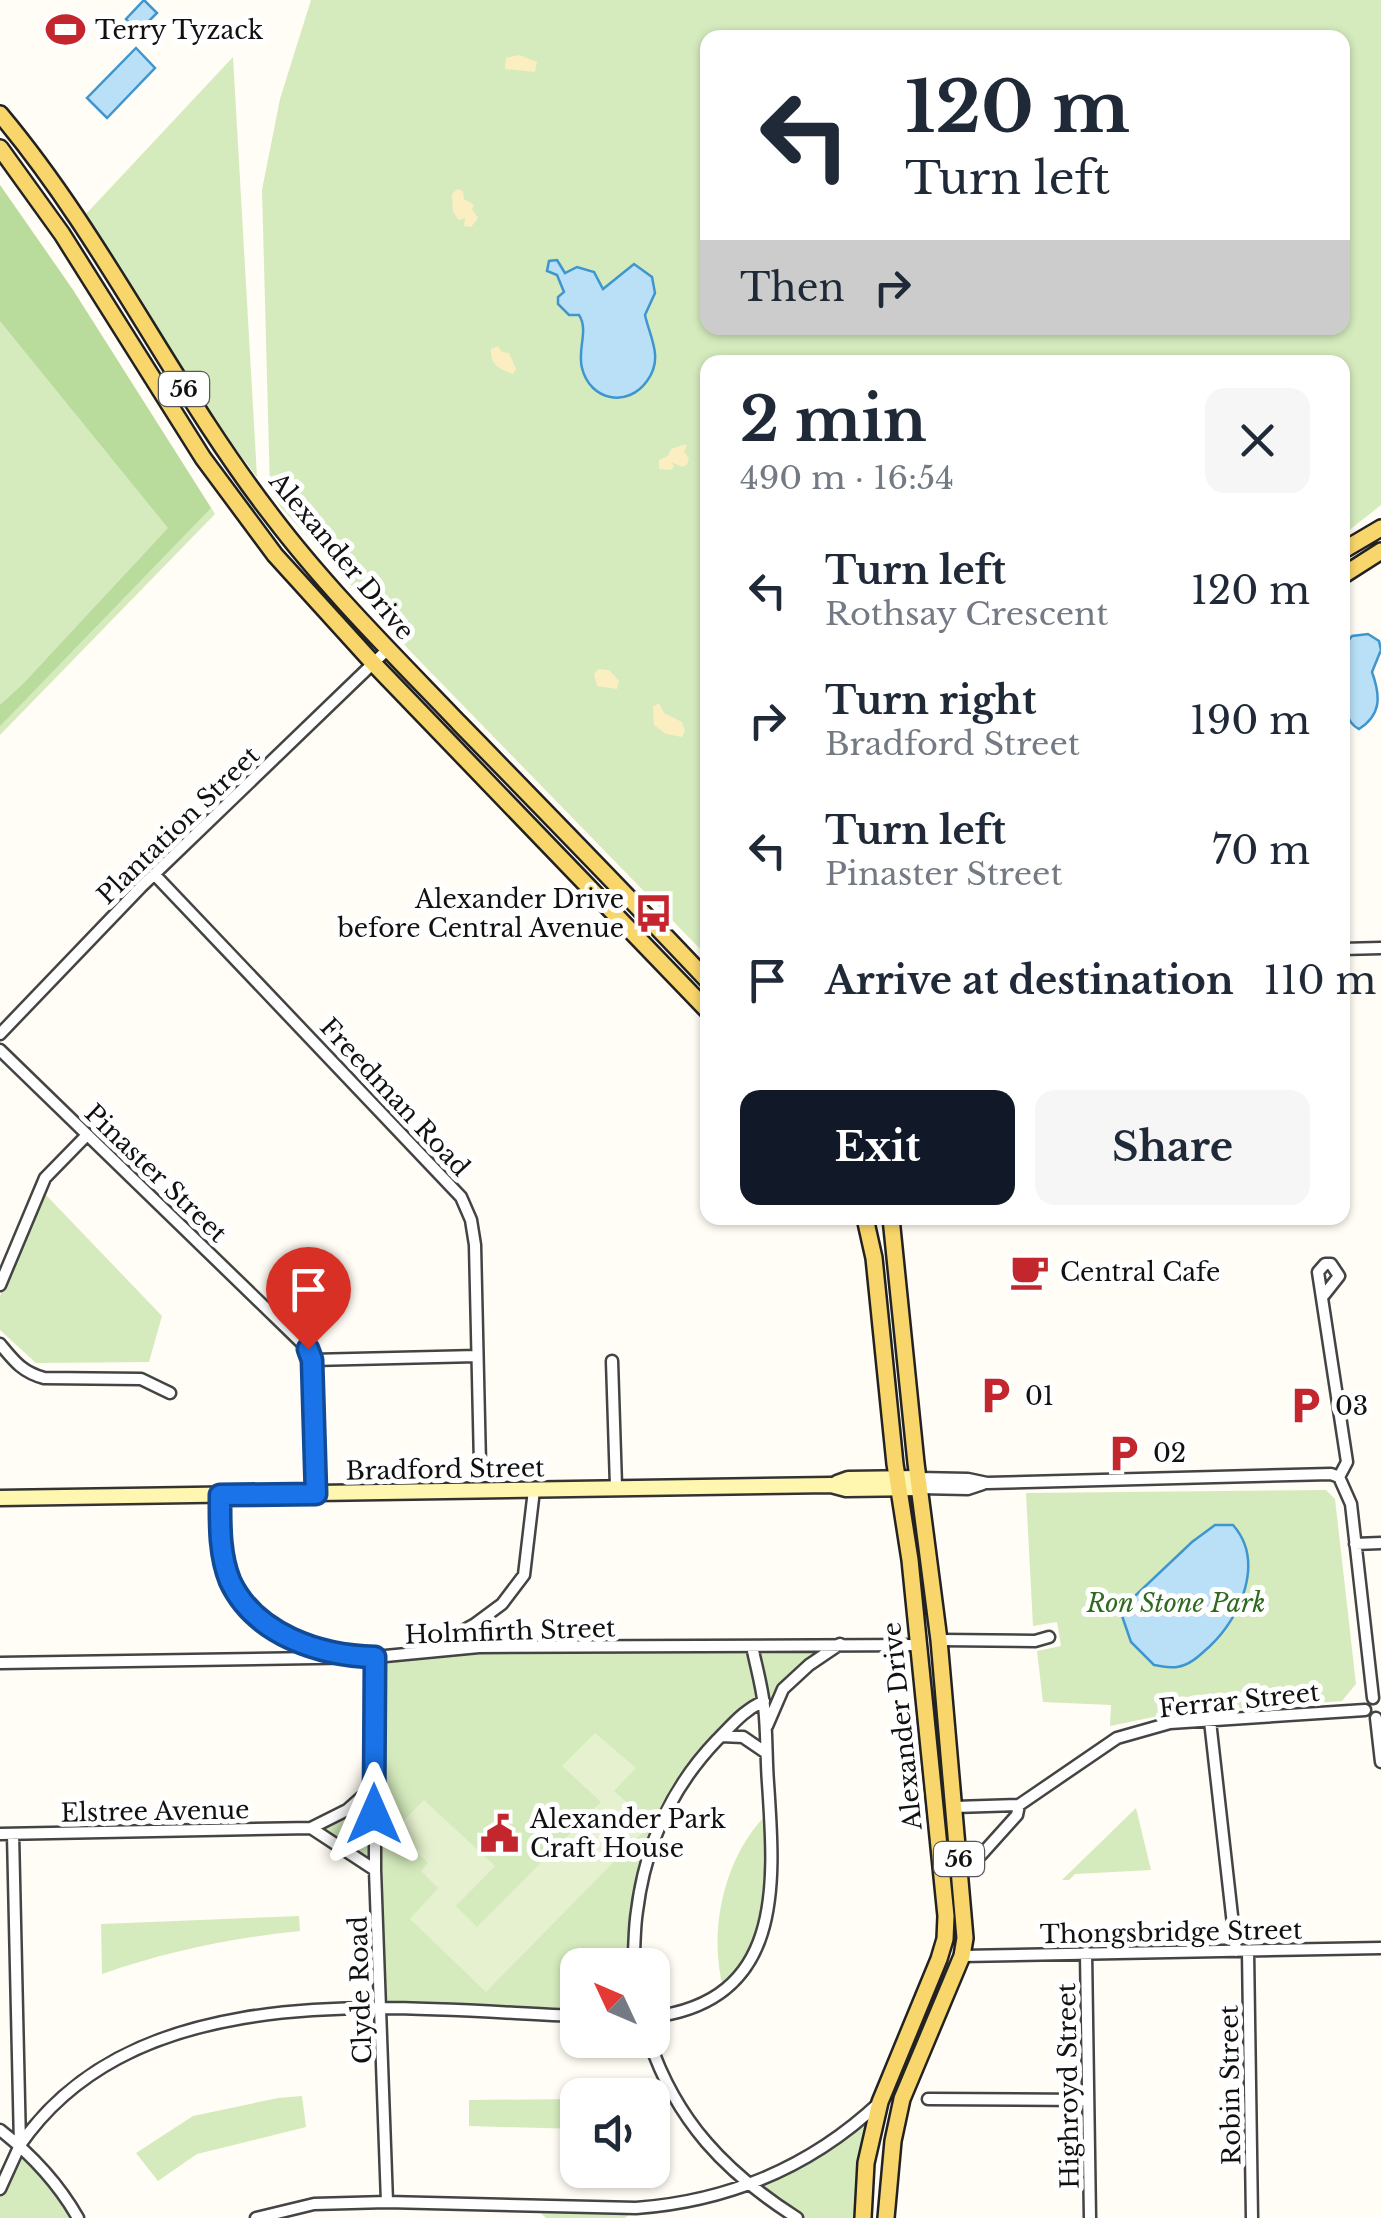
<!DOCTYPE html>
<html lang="en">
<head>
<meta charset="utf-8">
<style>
  body { margin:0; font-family:"Libre Baskerville",serif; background:#f6f6f7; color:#1f2937; height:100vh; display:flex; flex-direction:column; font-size:38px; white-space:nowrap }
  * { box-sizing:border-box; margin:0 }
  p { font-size:32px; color:#747a83 }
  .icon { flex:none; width:55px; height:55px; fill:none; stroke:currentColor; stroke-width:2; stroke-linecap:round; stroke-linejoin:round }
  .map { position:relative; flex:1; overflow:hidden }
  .panel { position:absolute; left:700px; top:355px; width:650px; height:870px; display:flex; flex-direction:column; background:#fff; border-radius:20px; box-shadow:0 2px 8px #0004 }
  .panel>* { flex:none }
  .banner { position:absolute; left:700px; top:30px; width:650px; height:305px; border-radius:20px; box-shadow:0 2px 8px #0004; background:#fff; color:#1f2937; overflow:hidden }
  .needle { width:65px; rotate:314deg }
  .buttons { position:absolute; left:560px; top:1948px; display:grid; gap:20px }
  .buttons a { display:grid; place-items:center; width:110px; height:110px; border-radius:20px; background:#fff; box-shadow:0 2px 8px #0004; font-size:50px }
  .pin { position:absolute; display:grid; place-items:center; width:85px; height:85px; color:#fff; margin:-102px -42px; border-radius:50% 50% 50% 0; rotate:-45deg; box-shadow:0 0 10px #0007 }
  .pin .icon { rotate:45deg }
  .me { position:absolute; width:110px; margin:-55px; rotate:0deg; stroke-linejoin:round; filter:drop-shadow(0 0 8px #0008) }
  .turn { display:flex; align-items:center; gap:35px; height:210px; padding:0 40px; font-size:45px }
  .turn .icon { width:130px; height:130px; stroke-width:2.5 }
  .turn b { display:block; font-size:70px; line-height:85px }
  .then { display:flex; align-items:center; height:95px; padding:0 40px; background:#0003; gap:20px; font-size:38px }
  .round { display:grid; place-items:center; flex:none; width:105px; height:105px; border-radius:20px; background:#f6f6f7 }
  .head { display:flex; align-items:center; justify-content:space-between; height:170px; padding:0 40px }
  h1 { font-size:60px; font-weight:800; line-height:75px }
  .button { display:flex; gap:20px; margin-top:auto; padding:20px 40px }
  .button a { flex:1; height:115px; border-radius:20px; background:#111827; color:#fff; font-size:40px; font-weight:800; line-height:115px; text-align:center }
  .button a+a { background:#f6f6f7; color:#1f2937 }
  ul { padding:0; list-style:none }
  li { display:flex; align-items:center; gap:30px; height:130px; padding:0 40px }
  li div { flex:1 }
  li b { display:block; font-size:38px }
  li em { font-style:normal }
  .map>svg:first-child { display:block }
  .green { fill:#d5ebbd; fill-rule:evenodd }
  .forest { fill:#b9dc9c }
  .sand { fill:#fbeec1 }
  .pitch { fill:#e6f2cf }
  .water { fill:#b9e0f7; stroke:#3f96cf; stroke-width:2.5 }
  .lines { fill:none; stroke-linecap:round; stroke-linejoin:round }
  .street-casing { stroke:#444; stroke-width:15 }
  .secondary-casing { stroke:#333; stroke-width:19 }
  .primary-casing { stroke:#222; stroke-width:20 }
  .street { stroke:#fff; stroke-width:10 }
  .secondary { stroke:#fff6b0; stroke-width:14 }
  .primary { stroke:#f9d66b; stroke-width:15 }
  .route-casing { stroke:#114b97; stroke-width:25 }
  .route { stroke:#1a73e8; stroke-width:18 }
  .labels { text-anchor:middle; stroke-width:10; stroke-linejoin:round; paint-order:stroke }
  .shield { fill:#fff; stroke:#585858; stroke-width:2.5 }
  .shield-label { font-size:22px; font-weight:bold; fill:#111 }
  .poi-label { font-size:25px; fill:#111; stroke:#fff; text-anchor:start }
  .street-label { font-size:25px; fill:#111; stroke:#fff }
  .park-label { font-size:25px; font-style:italic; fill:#2f6b1f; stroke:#fff }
</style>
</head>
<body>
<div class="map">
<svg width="1381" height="2218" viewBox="0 0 1381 2218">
  <rect width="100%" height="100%" fill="#fffdf5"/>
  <path class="green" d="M311,0H1381V505L1343,535L1342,362H708L707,956L411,652L280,506L270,489L262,190L280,99ZM708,38H1342V328H708Z
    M233,57L257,477L213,419L86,214Z
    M0,185L73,290L215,514L0,735Z
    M45,1194L162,1316L149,1362L36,1363L0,1330V1296Z
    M1326,1490L1335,1499L1356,1684L1342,1701L1168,1714L1110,1726L1111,1705L1043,1702L1037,1651L1061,1646L1057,1622L1033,1626L1026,1493Z
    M841,1644L783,1688L766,1727L764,1701L746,1709L681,1785L647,1861L632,1965H578L577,2016L381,2009L375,1870L311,1828L374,1786L375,1657L425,1651Z
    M1136,1808L1151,1870L1075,1874L1069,1880H1062Z
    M770,1811L765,1932L724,1991C707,1932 724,1854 770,1811Z
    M299,1916L300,1931C231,1938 167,1951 102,1974L101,1924Z
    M302,2096L306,2127L197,2154L158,2181L136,2153L193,2116L278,2098Z
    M577,2099V2129L469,2126V2100Z
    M880,2102L858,2218H797L749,2186L803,2160Z
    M20,2145L78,2218H0V2189Z
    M535,2207L636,2208L625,2218H546Z"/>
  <path class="forest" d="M0,185L73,290L211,508L0,726V705L23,684L168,528L0,321Z"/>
  <path class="sand" d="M519,55L537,62L535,72L505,69L506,58Z
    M457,189L463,191L464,199L474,205L472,209L478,218L471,227L464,226L465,218L459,220L453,212L452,194Z
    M498,346L502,352L509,353L516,369L513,374C500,369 490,365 491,349Z
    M683,445H687L684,452L689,458L687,465L682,467L671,462L674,466L671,470L659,469V460L668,456L671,449Z
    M598,669L609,670L619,681L617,689L597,686L594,674Z
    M659,703L664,713L682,722L685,731L682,737L666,734L654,725L653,707Z"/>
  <path class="pitch" d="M595,1733L636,1768L614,1791L651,1824L486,1992L410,1919L438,1888L421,1871L428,1863L394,1830L424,1800L495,1866L456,1906L477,1927L601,1802L562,1766Z"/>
  <path class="water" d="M144,0L157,13L138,32L126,19Z
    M136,48L155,68L107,118L87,98Z
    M557,260L565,273L577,267L594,272L603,289L634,264L652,277L655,293L645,315C650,338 664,358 647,381C628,408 590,401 582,368C577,350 589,330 579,315H569L558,304V297L564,292L557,275L547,271L549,261Z
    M1368,634L1379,641L1381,650L1372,672C1381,697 1381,715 1359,729C1335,718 1337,652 1352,636Z
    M1215,1525H1233C1265,1561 1241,1617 1210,1646C1201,1654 1191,1665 1177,1667C1170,1668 1161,1666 1154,1665L1131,1642L1120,1610L1192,1542Z"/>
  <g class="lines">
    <defs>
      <path id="street" d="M154,874L461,1197L471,1220L475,1245L480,1464
        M1342,949L1381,948
        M0,1034L141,887L388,649
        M0,1050L308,1349L312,1360L316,1494
        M0,1285L45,1178L87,1135
        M1324,1295L1339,1276L1331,1264H1325L1318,1272L1347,1462L1339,1477
        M0,1344C14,1361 22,1372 44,1378L141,1379L170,1393
        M312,1360L477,1356
        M612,1361L616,1486
        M1339,1477L1351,1504L1373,1698
        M918,1478L968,1479L987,1483L1331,1474L1339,1477
        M920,1488L968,1489L983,1484
        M220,1495C220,1550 227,1599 277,1632C292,1643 317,1648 335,1655
        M1355,1544L1381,1543
        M939,1640L1035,1641L1049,1637
        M430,1649L475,1624L502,1604L524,1575L534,1490
        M375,1657V1870L387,2202
        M0,1663L375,1657L479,1647L919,1645
        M1376,1718L1381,1762
        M1210,1721L1236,1951
        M767,1726L783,1689L809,1665L840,1644
        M721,1736L743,1737L765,1752
        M955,1807L1019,1805L1117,1738L1170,1723L1365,1710
        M311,1828L375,1870
        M0,1834L311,1828L347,1810L374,1786
        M981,1855L1017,1815L1019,1805
        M1248,1951L1252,2218
        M1086,1953L1090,2218
        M962,1956L1381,1948
        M633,1965C635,1947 634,1929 637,1911C645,1846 672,1787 717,1740C733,1724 744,1710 764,1701
        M652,2017C784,2001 775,1885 768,1783C766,1757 767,1732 764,1706C762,1686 756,1666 752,1646
        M649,2040C676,2121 726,2173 797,2218
        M928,2099L1088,2100
        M0,2130C32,2155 58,2183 78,2218
        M20,2145C139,1973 397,2009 578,2016
        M0,2189L20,2145L13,1834
        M256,2218L314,2204L387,2202L636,2208C730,2201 811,2167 880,2102"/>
      <path id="secondary" d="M837,1483L848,1479L918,1478
        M0,1498L831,1485L846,1489L920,1488"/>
      <path id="primary" d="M0,114C104,238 173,388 272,516C328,590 396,657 460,724C543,809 626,894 708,981
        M0,148L62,234L203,458L275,555L373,663L708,1011
        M1342,551L1381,528
        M1342,576L1381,551
        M863,2218L866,2163L880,2102L939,1959L945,1939L946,1916L910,1560L895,1464L874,1258L865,1218
        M886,2218L893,2141L902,2099L962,1956L965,1938L939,1640L916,1463L891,1218"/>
    </defs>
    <use href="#street" class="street-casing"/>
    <use href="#secondary" class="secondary-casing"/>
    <use href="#primary" class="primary-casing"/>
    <use href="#street" class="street"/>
    <use href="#secondary" class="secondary"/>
    <use href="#primary" class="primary"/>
  </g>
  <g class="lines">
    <defs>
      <path id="route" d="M308,1349L312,1360L316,1494L220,1495C220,1523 219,1554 230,1581C255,1635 321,1656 375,1657L374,1814"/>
    </defs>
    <use href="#route" class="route-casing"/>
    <use href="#route" class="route"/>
  </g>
  <defs>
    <symbol id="stadium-bare" viewBox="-9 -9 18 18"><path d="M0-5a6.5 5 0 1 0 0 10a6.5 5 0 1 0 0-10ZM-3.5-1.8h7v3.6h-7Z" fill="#c4262e" stroke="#fff" stroke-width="2.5" paint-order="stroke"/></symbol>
    <symbol id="bus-bare" viewBox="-9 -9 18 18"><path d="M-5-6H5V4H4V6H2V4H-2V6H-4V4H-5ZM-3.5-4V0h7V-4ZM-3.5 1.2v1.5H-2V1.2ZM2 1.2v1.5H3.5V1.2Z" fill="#c4262e" stroke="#fff" stroke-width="2.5" paint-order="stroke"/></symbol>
    <symbol id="cafe-bare" viewBox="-9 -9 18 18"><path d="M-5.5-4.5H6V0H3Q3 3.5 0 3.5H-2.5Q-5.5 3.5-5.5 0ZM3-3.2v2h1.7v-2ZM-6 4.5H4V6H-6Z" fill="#c4262e" stroke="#fff" stroke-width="2.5" paint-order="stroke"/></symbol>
    <symbol id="parking-bare" viewBox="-9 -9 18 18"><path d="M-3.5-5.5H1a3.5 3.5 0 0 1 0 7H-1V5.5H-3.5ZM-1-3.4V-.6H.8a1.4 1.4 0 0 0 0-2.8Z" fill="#c4262e" stroke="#fff" stroke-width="2.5" paint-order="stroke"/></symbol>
    <symbol id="civic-bare" viewBox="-9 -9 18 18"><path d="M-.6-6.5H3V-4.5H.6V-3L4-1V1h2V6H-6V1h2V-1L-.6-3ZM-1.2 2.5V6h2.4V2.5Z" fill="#c4262e" stroke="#fff" stroke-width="2.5" paint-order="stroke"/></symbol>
  </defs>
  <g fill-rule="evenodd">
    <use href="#stadium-bare" x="38" y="2" width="55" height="55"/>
    <use href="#bus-bare" x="626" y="886" width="55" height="55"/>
    <use href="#cafe-bare" x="1002" y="1244" width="55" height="55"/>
    <use href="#parking-bare" x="968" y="1368" width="55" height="55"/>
    <use href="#parking-bare" x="1278" y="1378" width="55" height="55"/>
    <use href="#parking-bare" x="1096" y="1426" width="55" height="55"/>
    <use href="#civic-bare" x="472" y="1806" width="55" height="55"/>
  </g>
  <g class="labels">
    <g class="shield">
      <rect x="159" y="372" width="50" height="34" rx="8"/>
      <rect x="934" y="1842" width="50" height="34" rx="8"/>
    </g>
    <g class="shield-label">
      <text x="184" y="397">56</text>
      <text x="959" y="1867">56</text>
    </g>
    <g class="poi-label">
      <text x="95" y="39">Terry Tyzack</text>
      <text x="624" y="908" text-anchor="end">Alexander Drive<tspan x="624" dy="29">before Central Avenue</tspan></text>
      <text x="1060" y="1281">Central Cafe</text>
      <text x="1025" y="1405">01</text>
      <text x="1335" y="1415">03</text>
      <text x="1153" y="1462">02</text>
      <text x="530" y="1828">Alexander Park<tspan x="530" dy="29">Craft House</tspan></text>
    </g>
    <g class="street-label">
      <text transform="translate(342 556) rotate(50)" y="9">Alexander Drive</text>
      <text transform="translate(178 825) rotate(-44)" y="9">Plantation Street</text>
      <text transform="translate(395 1097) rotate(47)" y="9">Freedman Road</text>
      <text transform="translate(156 1173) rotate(44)" y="9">Pinaster Street</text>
      <text transform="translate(445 1469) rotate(-1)" y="9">Bradford Street</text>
      <text transform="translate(510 1631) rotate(-2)" y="9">Holmfirth Street</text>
      <text transform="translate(1239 1700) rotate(-6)" y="9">Ferrar Street</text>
      <text transform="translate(902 1726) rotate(-96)" y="9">Alexander Drive</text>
      <text transform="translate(155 1811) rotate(-1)" y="9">Elstree Avenue</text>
      <text transform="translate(1171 1932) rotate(-1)" y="9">Thongsbridge Street</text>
      <text transform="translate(360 1990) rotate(-92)" y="9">Clyde Road</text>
      <text transform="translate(1230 2085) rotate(-91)" y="9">Robin Street</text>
      <text transform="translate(1068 2086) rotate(-91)" y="9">Highroyd Street</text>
    </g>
    <g class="park-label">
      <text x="1176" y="1612">Ron Stone Park</text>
    </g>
  </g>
</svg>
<div class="buttons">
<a><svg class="needle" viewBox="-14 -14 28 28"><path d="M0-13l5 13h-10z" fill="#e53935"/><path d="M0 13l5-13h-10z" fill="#747a83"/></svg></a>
<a><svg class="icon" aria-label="sound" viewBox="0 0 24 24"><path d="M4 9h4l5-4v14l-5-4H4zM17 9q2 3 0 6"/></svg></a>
</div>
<div class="pin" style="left:308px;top:1349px;background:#d93025"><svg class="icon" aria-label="arrive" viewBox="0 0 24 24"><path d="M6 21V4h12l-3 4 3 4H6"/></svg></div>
<svg class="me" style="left:374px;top:1814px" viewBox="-20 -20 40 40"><path d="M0-17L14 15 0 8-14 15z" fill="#1a73e8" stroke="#fff" stroke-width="4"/></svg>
<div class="banner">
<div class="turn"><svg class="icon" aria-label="left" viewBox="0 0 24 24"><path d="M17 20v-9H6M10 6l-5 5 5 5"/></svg><div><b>120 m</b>Turn left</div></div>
<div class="then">Then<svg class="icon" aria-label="right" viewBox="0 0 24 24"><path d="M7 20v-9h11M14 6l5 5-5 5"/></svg></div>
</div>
<section class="panel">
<div class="head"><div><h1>2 min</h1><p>490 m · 16:54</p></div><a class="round"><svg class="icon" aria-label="close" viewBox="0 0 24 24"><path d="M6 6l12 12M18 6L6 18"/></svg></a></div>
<ul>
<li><svg class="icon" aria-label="left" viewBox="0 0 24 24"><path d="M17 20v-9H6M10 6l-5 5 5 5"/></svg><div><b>Turn left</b><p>Rothsay Crescent</p></div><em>120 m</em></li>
<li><svg class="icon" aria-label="right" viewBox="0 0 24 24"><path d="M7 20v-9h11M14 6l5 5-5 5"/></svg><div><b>Turn right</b><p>Bradford Street</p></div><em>190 m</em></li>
<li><svg class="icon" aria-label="left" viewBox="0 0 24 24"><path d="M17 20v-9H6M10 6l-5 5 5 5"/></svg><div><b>Turn left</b><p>Pinaster Street</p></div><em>70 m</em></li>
<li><svg class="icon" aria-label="arrive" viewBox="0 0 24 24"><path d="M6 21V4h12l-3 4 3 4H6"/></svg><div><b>Arrive at destination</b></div><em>110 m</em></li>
</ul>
<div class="button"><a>Exit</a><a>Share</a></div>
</section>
</div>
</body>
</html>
